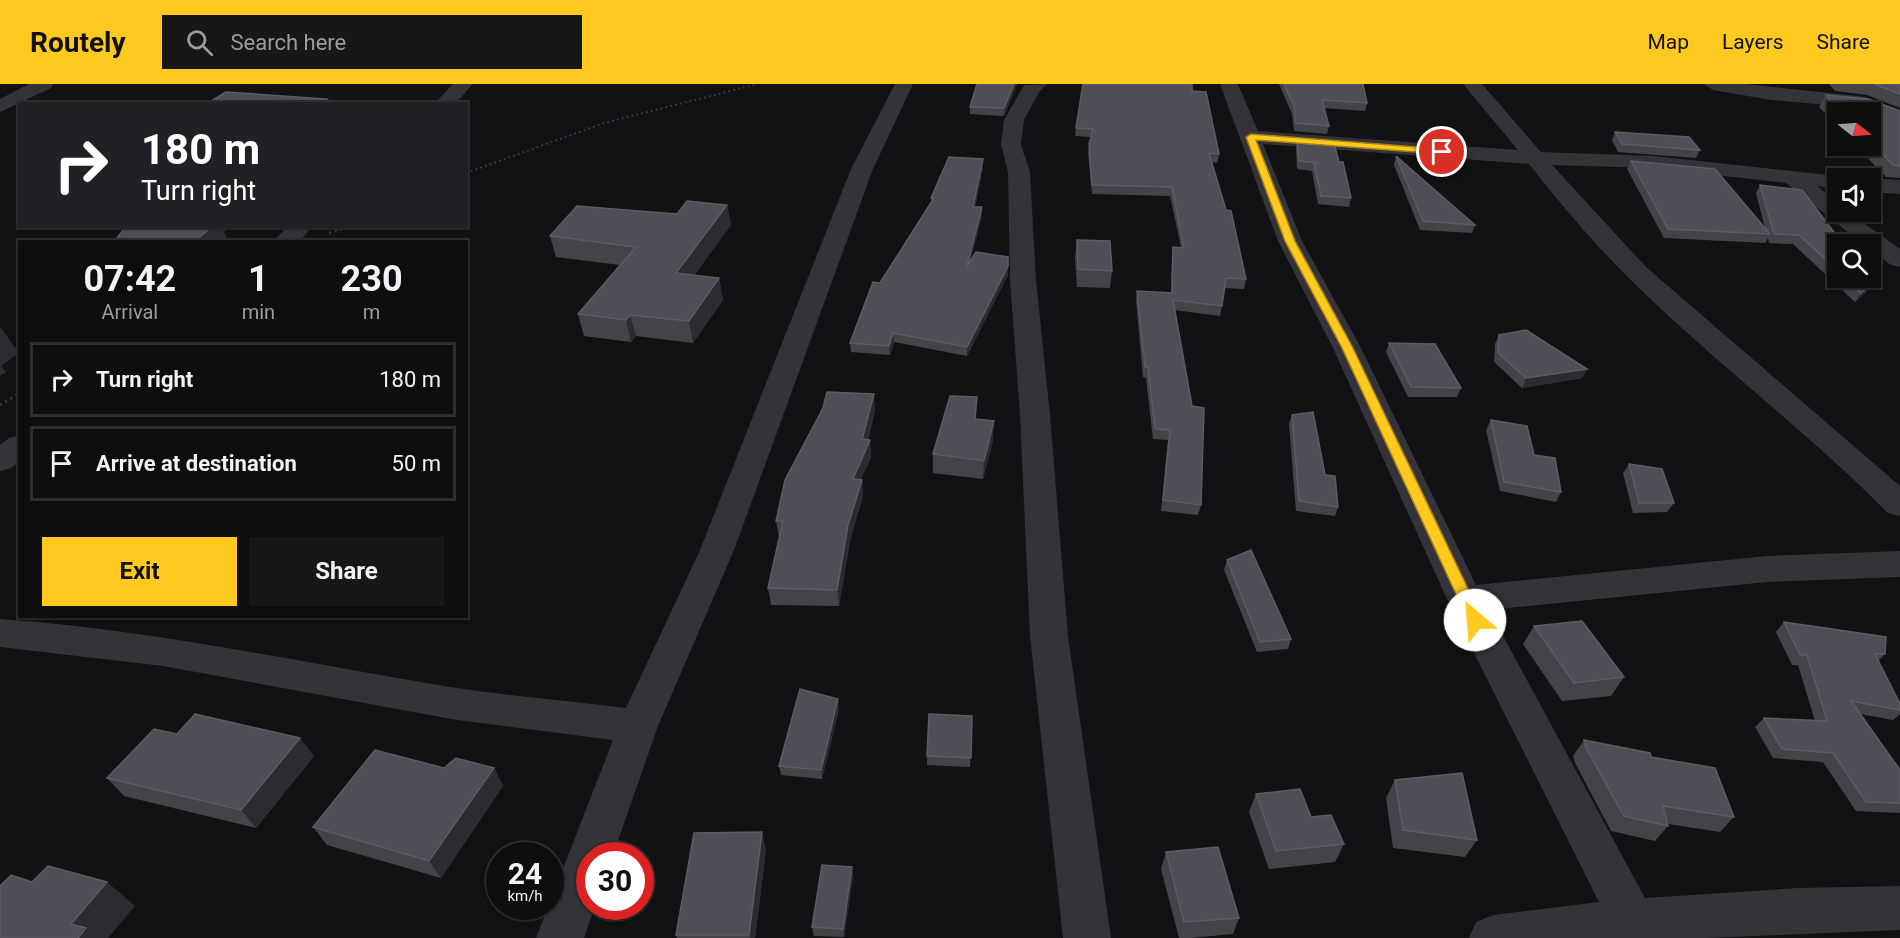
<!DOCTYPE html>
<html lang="en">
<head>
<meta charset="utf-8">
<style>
  body { margin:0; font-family:Roboto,sans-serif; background:#171718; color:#f1f3f6; height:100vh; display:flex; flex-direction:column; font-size:22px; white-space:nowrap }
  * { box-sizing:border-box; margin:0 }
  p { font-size:20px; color:#9b9c9e }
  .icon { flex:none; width:33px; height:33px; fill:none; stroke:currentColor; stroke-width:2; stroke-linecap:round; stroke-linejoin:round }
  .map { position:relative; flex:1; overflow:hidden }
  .drawer { position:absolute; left:18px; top:156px; width:450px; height:378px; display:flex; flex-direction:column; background:#0e0e0f; border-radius:0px; box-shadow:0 2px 4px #0004,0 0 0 2px #2e2e2f }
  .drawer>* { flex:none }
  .guide { position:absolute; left:18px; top:18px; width:450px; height:126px; border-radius:0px; box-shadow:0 2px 4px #0004,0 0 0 2px #2e2e2f; background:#202124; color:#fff; overflow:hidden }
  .needle { width:39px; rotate:107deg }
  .tools { position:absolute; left:1827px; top:18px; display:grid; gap:12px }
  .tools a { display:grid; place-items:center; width:54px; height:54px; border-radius:0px; background:#0e0e0f; box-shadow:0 2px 4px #0004,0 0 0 2px #2e2e2f; font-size:30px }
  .speed { position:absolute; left:486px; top:758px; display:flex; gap:12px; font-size:30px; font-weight:700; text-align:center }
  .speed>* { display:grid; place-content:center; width:78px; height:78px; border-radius:50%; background:#0e0e0f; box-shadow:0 2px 4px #0004,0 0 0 2px #2e2e2f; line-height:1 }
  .speed small { font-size:15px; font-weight:400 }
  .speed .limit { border:9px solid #d22; background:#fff; color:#111 }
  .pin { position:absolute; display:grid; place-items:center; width:51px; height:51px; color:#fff; margin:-26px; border:3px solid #fff; border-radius:50%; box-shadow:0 2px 6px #0007 }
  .me { position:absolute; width:66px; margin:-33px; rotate:333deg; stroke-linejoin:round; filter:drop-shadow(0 0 4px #0008) }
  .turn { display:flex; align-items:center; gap:21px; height:126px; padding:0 24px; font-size:27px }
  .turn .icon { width:78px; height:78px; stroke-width:2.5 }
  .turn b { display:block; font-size:42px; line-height:51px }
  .eta { display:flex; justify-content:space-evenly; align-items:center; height:102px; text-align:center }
  .eta b { font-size:36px; font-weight:700; line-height:42px }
  .button { display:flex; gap:12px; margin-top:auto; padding:12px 24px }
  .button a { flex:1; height:69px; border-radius:0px; background:#ffc920; color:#111; font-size:24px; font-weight:700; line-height:69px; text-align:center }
  .button a+a { background:#171718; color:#f1f3f6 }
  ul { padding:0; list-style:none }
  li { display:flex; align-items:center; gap:18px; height:75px; margin:0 12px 9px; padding:0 12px; border:3px solid #2e2e2f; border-radius:0px }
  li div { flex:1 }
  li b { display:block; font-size:22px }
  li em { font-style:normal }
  header { display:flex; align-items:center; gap:36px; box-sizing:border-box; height:84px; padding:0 30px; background:#ffc920; color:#111 }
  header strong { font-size:28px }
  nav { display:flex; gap:33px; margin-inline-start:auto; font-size:21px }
  .search { width:420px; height:54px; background:#171718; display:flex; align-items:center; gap:15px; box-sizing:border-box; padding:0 21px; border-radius:0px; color:#9b9c9e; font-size:22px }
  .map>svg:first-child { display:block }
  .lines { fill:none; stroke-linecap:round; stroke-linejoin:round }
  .path-far1 { stroke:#393a41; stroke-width:2; stroke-dasharray:2 3; stroke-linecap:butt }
  .path { stroke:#393a41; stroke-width:3; stroke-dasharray:2 4; stroke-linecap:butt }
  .street { fill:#333339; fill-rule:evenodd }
  .wall { fill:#43434a }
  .shaded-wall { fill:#2b2b30 }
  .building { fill:#4e4e56; stroke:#5b5c65; stroke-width:1.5 }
  .route { fill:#ffc920; stroke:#a68315; stroke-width:1.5 }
</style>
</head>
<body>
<header>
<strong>Routely</strong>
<div class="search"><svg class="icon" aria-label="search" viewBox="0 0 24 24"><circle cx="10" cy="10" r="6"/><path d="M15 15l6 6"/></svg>Search here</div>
<nav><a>Map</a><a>Layers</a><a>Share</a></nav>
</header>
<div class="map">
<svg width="1900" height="854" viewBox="0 0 1900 854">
  <rect width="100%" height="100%" fill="#121214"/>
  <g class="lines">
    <path class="path-far1" d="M466,89L604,39L758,0
      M338,146L351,142"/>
    <path class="path" d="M329,149L343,145
      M0,321L20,309"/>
    <path class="street" d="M29,0H53L51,4L0,28V15Z
      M453,0H473L455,20H434Z
      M895,0H913L873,85L734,466L658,642L613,771H590V822H595L584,854H536L613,656L457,636L163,582L0,563V535C146,545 288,576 432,600C496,611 562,616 626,624L700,466L851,85Z
      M1047,0L1039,8L1024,36L1021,60L1030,88L1036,196L1050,331L1068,552L1111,854H1063L1030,552L1020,331L1010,196L1008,88L1001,60L1004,36L1024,1Z
      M1220,0H1238L1258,47L1518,66L1463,0H1482L1541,68L1654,72L1846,93L1838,94V105L1817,102L1838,119V128H1848L1900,165V183L1891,181L1870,166V160H1863L1786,99L1654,84L1552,81L1646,183L1900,402V432L1888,429C1806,346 1711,276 1628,193C1592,158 1560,119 1529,80L1263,60L1302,157L1361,264L1476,501L1767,472L1900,467V493L1767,498L1489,526L1645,814L1798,804L1900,802V846L1706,854H1469L1476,838L1493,831L1599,818L1447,515L1333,264L1278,157Z
      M1704,0H1746L1866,13L1900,26V39L1862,24L1771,16L1713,6Z
      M1870,94L1900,96V110L1870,108Z
      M288,142H313L299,158H273Z
      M20,351V377L11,384L0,387V361L9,354Z"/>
  </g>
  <path class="wall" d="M1017,0L1004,32L970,30V23Z
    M1279,0H1363L1367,19L1365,27L1324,24L1329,42L1327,50L1294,47L1292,30Z
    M1829,0H1900V24L1867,11L1835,7Z
    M1192,7L1219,70L1217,79L1212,78L1246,195L1244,205L1225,204L1220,232L1175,226L1201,421L1198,431L1161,427L1168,356L1153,355L1146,294L1143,293L1136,217L1137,207L1171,209L1172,172L1173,163H1181L1170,112L1092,110L1088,69L1091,53L1075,52L1076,44Z
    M1826,11L1900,27V94L1886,93L1856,62H1870V28H1838V42L1819,23Z
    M1615,48L1700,66L1696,74L1618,68L1612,56Z
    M1297,57L1339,78L1351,114L1349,123L1318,120L1312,87L1297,85L1296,65Z
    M1396,72L1475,141L1472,149L1420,146L1394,81Z
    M1631,77L1765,144L1756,109L1760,101L1838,160V194H1867L1866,208L1855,218L1793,160L1769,159L1768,154L1765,159L1664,154L1627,85Z
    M983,83L975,123H982V132L970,176L1008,191L967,272L894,258L890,271L851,268L850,259L880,199L931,118V114Z
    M727,121L731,141L694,191L719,194L723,216L693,259L636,252L631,258L584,252L578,230L620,181L556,173L550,152Z
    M1077,156L1112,187L1110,204L1077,203L1075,173Z
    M1499,251L1587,285L1582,294L1522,304L1494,278L1495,260Z
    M1389,259L1461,304L1457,313H1408L1386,268Z
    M875,326L868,356H870L871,373L861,395L862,396L863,412L850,457L839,522L771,521L768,504L779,453L776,437Z
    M1292,331L1338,423L1335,432L1296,427L1289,340Z
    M976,335L993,356L983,395L933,389V370Z
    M1491,336L1561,408L1556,418L1500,407L1486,346Z
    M1629,380L1674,419L1667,428L1633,429L1623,389Z
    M1227,476L1291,555L1288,565L1257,568L1224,486Z
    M1784,538L1885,570L1878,577L1900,620V630L1893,636L1860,630L1900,686V729L1856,727L1823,678L1773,674L1755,643L1764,634L1815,637L1798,581H1792L1776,548Z
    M1534,542L1624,593L1611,612L1562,617L1523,560Z
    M839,625L822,695L781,691L779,682Z
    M972,632L970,683L927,681V672Z
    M177,650L314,672L256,744L124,712L107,694Z
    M1584,656L1734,733L1720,748L1668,740V742L1655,757L1611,747L1575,679L1573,672Z
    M444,684H494L503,702L441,794L327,761L313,743Z
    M1395,696L1477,756L1465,773L1393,764L1386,714Z
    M1256,710L1311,733L1344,760L1335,778L1269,785L1249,728Z
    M766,766L755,854H677L676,851Z
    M1166,768L1239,834L1233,850L1191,854H1179L1161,785Z
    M853,792L844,853L814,852L812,843Z"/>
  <path class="shaded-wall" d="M1014,0H1017L1004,32V24Z
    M327,15L329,20H320Z
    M983,75V83L973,131V123Z
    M727,121L731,141L680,211L676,189Z
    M982,123V132L967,191V182Z
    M205,142H231L224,148L228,157L193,158Z
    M1008,182V191L967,272V263Z
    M719,194L723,216L693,259L689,237Z
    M1872,200L1866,208L1855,218L1861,209Z
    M630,231L636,252L631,258L626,236Z
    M1,244L19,269L1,282L6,288L0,292V245Z
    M893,249L894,258L890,271L889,262Z
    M1587,285L1582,294L1522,304L1526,294Z
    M874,310L875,326L864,368L870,356L871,373L854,411L853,395Z
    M994,337L993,356L983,395L984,377Z
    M862,396L863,412L850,457L839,522L837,506L848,441Z
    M838,615L839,625L822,695L821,686Z
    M300,654L314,672L256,744L241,726Z
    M494,684L503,702L441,794L429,777Z
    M762,748L766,766L755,854H750L749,851Z
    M852,783L853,792L844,853L843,845Z
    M107,798L135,822L108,854H78L71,840Z"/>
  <path class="building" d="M977,0H1014L1004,24L970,23Z
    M1083,0H1192V7L1206,8L1219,70L1209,69L1226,126L1231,127L1246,195L1226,194L1222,222L1173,216L1192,322L1204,324L1201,421L1163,416L1170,346L1155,345L1148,283H1145L1137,207L1172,209L1173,163L1184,164L1172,103L1092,101L1089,60L1093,45L1076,44Z
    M1284,0H1363L1367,19L1322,16L1329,42L1296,39L1294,22Z
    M1874,0H1900V10Z
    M226,8L327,15L320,20H206Z
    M1826,11L1868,15L1900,27V82L1893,81L1870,57V28H1842Z
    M1615,48L1689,53L1700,66L1622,60Z
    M1297,57L1334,59L1339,78H1343L1351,114L1321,112L1314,80L1318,79L1299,77Z
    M1396,72L1475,141L1423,137Z
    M949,73L983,75L973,123H982L967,182L976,168L1008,173V182L967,263L893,249L889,262L850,259L873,198L880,199L934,114H931Z
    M1631,77L1715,85L1770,150L1668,145Z
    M1760,101L1802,106L1843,160H1838V187L1799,151L1774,150Z
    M687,117L727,121L676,189L719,194L689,237L630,231L626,236L578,230L636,163L550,152L577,122L677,130Z
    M126,142H213L193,158H114Z
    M1077,156L1110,157L1112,187L1078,185Z
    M1844,194H1867L1872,200L1861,209Z
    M1526,246L1587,285L1526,294L1498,269L1499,251Z
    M1389,259L1435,260L1461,304L1411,303Z
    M827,308L874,310L862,355L870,356L853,395L862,396L848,441L837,506L768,504L783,437H776L785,396L823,324Z
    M950,312L977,313L975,335L994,337L984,377L933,370Z
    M1313,328L1325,391L1335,392L1338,423L1299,417L1292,331Z
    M1491,336L1527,342L1534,371L1555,374L1561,408L1504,398Z
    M1629,380L1662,385L1674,419H1639Z
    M1251,466L1291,555L1260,558L1227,476Z
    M1582,537L1624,593L1574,599L1534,542Z
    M1784,538L1886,553L1885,570H1875L1900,620V626L1851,617L1900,686V719L1866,718L1833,669L1782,665L1764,634L1827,637L1807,571H1800Z
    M800,605L838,615L821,686L779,682Z
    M195,630L300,654L241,726L107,694L154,645L177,650Z
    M929,630L972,632L971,674L927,672Z
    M1584,656L1650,669L1651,673L1715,684L1734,733L1663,722L1668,742L1624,732L1586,664Z
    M375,666L444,684L456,674L494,684L429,777L313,743Z
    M1462,689L1477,756L1403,746L1395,696Z
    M1300,705L1311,733L1331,731L1344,760L1276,767L1256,710Z
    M762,748L749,851H676L694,749Z
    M1218,763L1239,834L1184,838L1166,768Z
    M822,781L852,783L843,845L812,843Z
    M48,782L107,798L71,840L86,844L78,854H0V802L11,791L32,798Z"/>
  <path class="route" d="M1251,50L1442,65L1446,68L1442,70L1256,56L1295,157L1353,264L1483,536L1481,540H1470L1468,536L1342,264L1285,157L1246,53Z"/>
</svg>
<div class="tools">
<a><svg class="needle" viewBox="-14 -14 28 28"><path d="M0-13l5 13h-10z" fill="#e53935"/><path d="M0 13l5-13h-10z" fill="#9b9c9e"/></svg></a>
<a><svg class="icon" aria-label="sound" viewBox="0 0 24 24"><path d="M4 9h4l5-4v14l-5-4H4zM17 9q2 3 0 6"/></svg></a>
<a><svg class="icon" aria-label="search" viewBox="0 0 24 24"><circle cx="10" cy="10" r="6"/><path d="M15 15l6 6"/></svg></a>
</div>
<div class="speed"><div>24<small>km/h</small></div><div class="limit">30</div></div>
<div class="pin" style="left:1442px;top:68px;background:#d93025"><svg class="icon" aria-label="arrive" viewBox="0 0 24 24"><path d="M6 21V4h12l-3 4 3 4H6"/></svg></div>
<svg class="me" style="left:1475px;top:536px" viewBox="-20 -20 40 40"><circle r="19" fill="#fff"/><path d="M0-13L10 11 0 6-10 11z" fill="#ffc920"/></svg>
<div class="guide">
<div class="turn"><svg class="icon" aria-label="right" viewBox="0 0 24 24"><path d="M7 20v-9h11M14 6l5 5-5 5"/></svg><div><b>180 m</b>Turn right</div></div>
</div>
<section class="drawer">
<div class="eta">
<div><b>07:42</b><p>Arrival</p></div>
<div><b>1</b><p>min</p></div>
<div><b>230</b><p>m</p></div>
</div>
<ul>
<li><svg class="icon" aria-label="right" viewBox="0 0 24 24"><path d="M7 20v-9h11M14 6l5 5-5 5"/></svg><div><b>Turn right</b></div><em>180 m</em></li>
<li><svg class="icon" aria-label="arrive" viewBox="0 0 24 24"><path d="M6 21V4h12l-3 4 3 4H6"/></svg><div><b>Arrive at destination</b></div><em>50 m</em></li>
</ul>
<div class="button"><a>Exit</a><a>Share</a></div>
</section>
</div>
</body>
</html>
